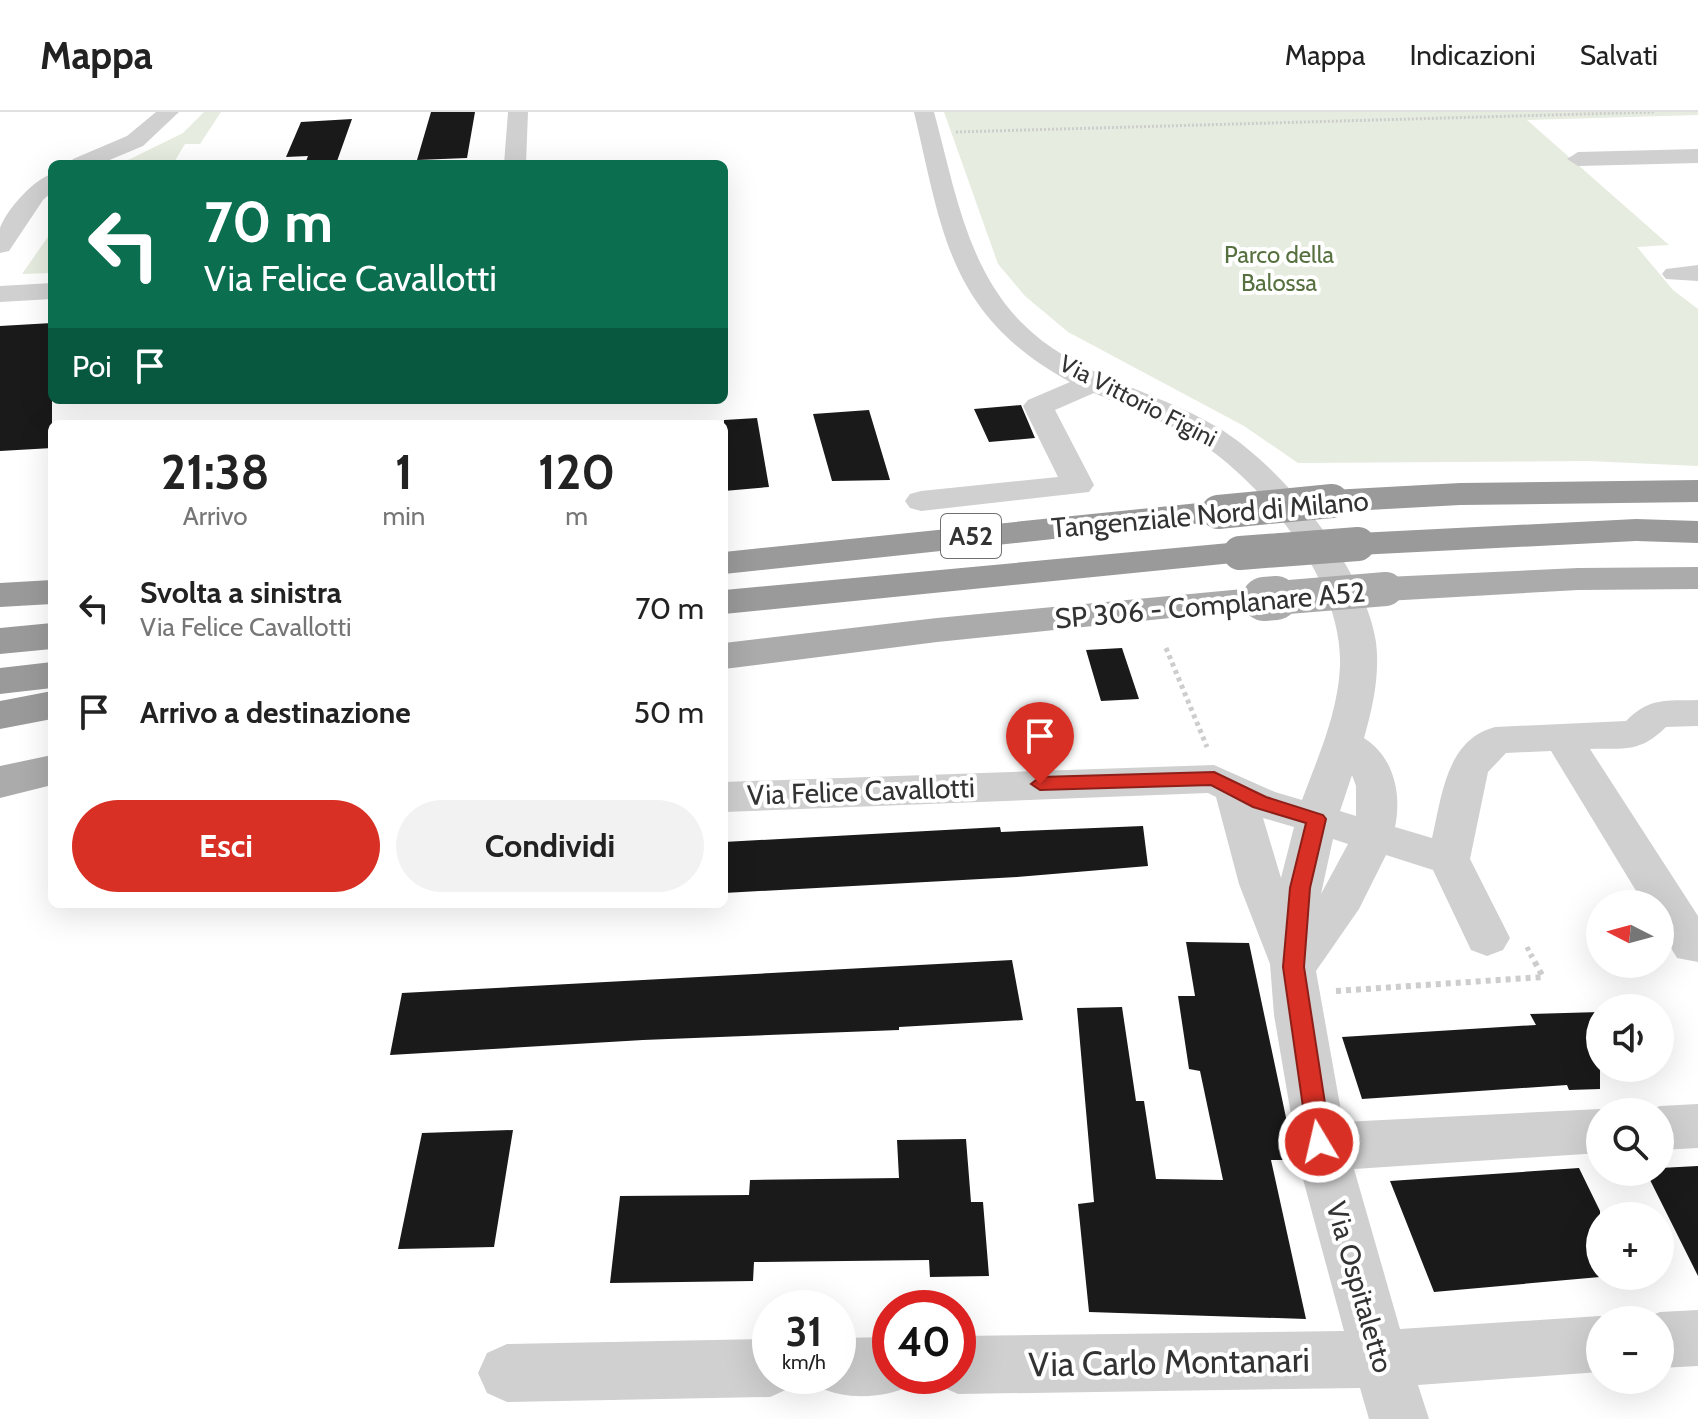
<!DOCTYPE html>
<html lang="it">
<head>
<meta charset="utf-8">
<style>
  body { margin:0; font-family:Cabin,sans-serif; background:#f2f2f2; color:#222; height:100vh; display:flex; flex-direction:column; font-size:30px; white-space:nowrap }
  * { box-sizing:border-box; margin:0 }
  p { font-size:26px; color:#767676 }
  .icon { flex:none; width:44px; height:44px; fill:none; stroke:currentColor; stroke-width:2; stroke-linecap:round; stroke-linejoin:round }
  .map { position:relative; flex:1; overflow:hidden }
  .sheet { position:absolute; left:48px; top:308px; width:680px; height:488px; display:flex; flex-direction:column; background:#fff; border-radius:12px; box-shadow:0 8px 32px #0002 }
  .sheet>* { flex:none }
  .banner { position:absolute; left:48px; top:48px; width:680px; height:244px; border-radius:12px; box-shadow:0 8px 32px #0002; background:#0b6e4f; color:#fff; overflow:hidden }
  .needle { width:52px; rotate:276deg }
  .buttons { position:absolute; left:1586px; top:778px; display:grid; gap:16px }
  .buttons a { display:grid; place-items:center; width:88px; height:88px; border-radius:50%; background:#fff; box-shadow:0 8px 32px #0002; font-size:40px }
  .speed { position:absolute; left:752px; top:1178px; display:flex; gap:16px; font-size:40px; font-weight:700; text-align:center }
  .speed>* { display:grid; place-content:center; width:104px; height:104px; border-radius:50%; background:#fff; box-shadow:0 8px 32px #0002; line-height:1 }
  .speed small { font-size:20px; font-weight:400 }
  .speed .limit { border:12px solid #d22; background:#fff; color:#111 }
  .pin { position:absolute; display:grid; place-items:center; width:68px; height:68px; color:#fff; margin:-82px -34px; border-radius:50% 50% 50% 0; rotate:-45deg; box-shadow:0 0 8px #0007 }
  .pin .icon { rotate:45deg }
  .me { position:absolute; width:88px; margin:-44px; rotate:351deg; stroke-linejoin:round; filter:drop-shadow(0 0 6px #0008) }
  .turn { display:flex; align-items:center; gap:28px; height:168px; padding:0 24px; font-size:36px }
  .turn .icon { width:104px; height:104px; stroke-width:2.5 }
  .turn b { display:block; font-size:56px; line-height:68px }
  .then { display:flex; align-items:center; height:76px; padding:0 24px; background:#0003; gap:16px; font-size:30px }
  .eta { display:flex; justify-content:space-evenly; align-items:center; height:136px; text-align:center }
  .eta b { font-size:48px; font-weight:700; line-height:56px }
  .primary-button { display:flex; gap:16px; margin-top:auto; padding:16px 24px }
  .primary-button a { flex:1; height:92px; border-radius:48px; background:#d93025; color:#fff; font-size:32px; font-weight:700; line-height:92px; text-align:center }
  .primary-button a+a { background:#f2f2f2; color:#222 }
  ul { padding:0; list-style:none }
  li { display:flex; align-items:center; gap:24px; height:104px; padding:0 24px }
  li div { flex:1 }
  li b { display:block; font-size:30px }
  li em { font-style:normal }
  header { display:flex; align-items:center; gap:48px; box-sizing:border-box; height:112px; padding:0 40px; background:#fff; border-bottom:2px solid #e0e0e0 }
  header strong { font-size:38px }
  nav { display:flex; gap:44px; margin-inline-start:auto; font-size:28px }
  .map>svg:first-child { display:block }
  .green { fill:#e6ecdf }
  .building { fill:#1a1a1a }
  .lines { fill:none; stroke-linecap:round; stroke-linejoin:round }
  .path-far2 { stroke:#cdcdcd; stroke-width:3; stroke-dasharray:2 2; stroke-linecap:butt }
  .path-far1 { stroke:#cdcdcd; stroke-width:5; stroke-dasharray:4 4; stroke-linecap:butt }
  .path { stroke:#cdcdcd; stroke-width:6; stroke-dasharray:5 5; stroke-linecap:butt }
  .minor { fill:#d0d0d0; fill-rule:evenodd }
  .major { fill:#ababab; fill-rule:evenodd }
  .highway { fill:#9a9a9a; fill-rule:evenodd }
  .major-bridge-far1 { stroke:#ababab; stroke-width:34 }
  .major-bridge { stroke:#ababab; stroke-width:44 }
  .highway-bridge { stroke:#9a9a9a; stroke-width:34 }
  .route { fill:#d93025; stroke:#8d1f18; stroke-width:2 }
  .labels { text-anchor:middle; stroke-width:8; stroke-linejoin:round; paint-order:stroke }
  .far-park-label { font-size:24px; fill:#56703f; stroke:#fff }
  .far-street-label { font-size:24px; fill:#333; stroke:#fff }
  .shield { fill:#fff; stroke:#707070; stroke-width:2 }
  .shield-label { font-size:26px; font-weight:bold; fill:#333 }
  .street-label { font-size:28px; fill:#333; stroke:#fff }
  .near-street-label { font-size:34px; fill:#333; stroke:#fff }
</style>
</head>
<body>
<header>
<strong>Mappa</strong>
<nav><a>Mappa</a><a>Indicazioni</a><a>Salvati</a></nav>
</header>
<div class="map">
<svg width="1698" height="1307" viewBox="0 0 1698 1307">
  <rect width="100%" height="100%" fill="#fff"/>
  <path class="green" d="M204,0H221L200,32H185L173,52H120L183,21Z
    M944,0H1698V3L1527,8L1669,133L1637,135L1673,178L1698,197V354L1588,349L1298,351L1244,314L1068,220L1025,184L998,152Z
    M52,119V161L22,162Z"/>
  <path class="building" d="M431,0H475L467,46L417,48Z
    M352,7L336,52H305L308,44L286,45L301,10Z
    M52,211V336L0,339V214Z
    M1021,293L1035,326L989,330L974,297Z
    M869,298L890,368L832,369L813,302Z
    M757,306L769,375L724,379V308Z
    M1122,536L1139,587L1101,589L1086,538Z
    M1143,714L1148,754L1017,765L724,781V730L1000,715L1001,720Z
    M1186,830L1249,831L1295,1048H1271L1306,1207L1089,1200L1078,1092L1094,1090L1077,896L1122,895L1136,989H1144L1156,1067L1223,1068L1200,959L1189,957L1178,884H1195Z
    M1012,848L1023,908L899,915V918L643,928L390,943L402,881Z
    M1600,900V977L1569,978L1567,973L1362,987L1342,925L1536,913L1530,902Z
    M513,1018L494,1135L398,1137L422,1021Z
    M966,1027L971,1090H983L989,1164L930,1165L929,1148L754,1150L753,1169L610,1171L620,1084L749,1083L750,1068L899,1066L897,1028Z
    M1698,1054V1164L1646,1060H1660V1056Z
    M1579,1056L1600,1099V1165L1434,1180L1390,1069Z"/>
  <g class="lines">
    <path class="path-far2" d="M956,20L1655,0"/>
    <path class="path-far1" d="M1166,536L1207,635
      M1527,835L1532,845"/>
    <path class="path" d="M1336,879L1543,865L1531,843"/>
    <path class="minor" d="M156,0H179L143,34L100,52H70L73,47L127,24Z
      M508,0H528L526,52H504Z
      M914,0H934C954,73 966,154 1021,210C1074,265 1154,277 1217,315C1281,353 1365,456 1376,530C1380,562 1373,595 1364,626C1394,645 1402,682 1395,715L1432,726C1442,684 1446,628 1495,615L1626,609C1650,585 1665,589 1698,588V614L1666,615C1640,641 1625,636 1590,637L1698,804V850L1677,846L1660,818V792H1644L1551,639L1506,641L1488,660L1470,747L1510,826L1503,838L1487,844L1471,838L1433,758L1386,743L1359,797L1316,859L1343,1010L1600,997L1609,1000H1600V1041L1354,1057L1400,1217L1600,1204L1610,1208H1600V1260L1418,1273L1429,1307H1369L1360,1276L958,1282L938,1273L934,1264H958V1224L1344,1219L1293,1030L1295,1026L1274,903L1270,852L1239,772L1216,685L1208,681L724,700V670L1214,653L1275,680L1302,688C1318,645 1338,601 1340,554C1343,470 1266,374 1199,330C1167,309 1129,297 1094,281L1055,298L1094,373L1089,380L921,399L910,396L905,389L910,382L921,379L1058,365L1023,294L1028,288L1070,270C949,203 943,123 914,0ZM1352,663L1356,674V704L1340,699ZM1263,706L1294,715L1281,766ZM1333,727L1348,732L1321,782Z
      M1698,37V51L1578,54L1567,47L1578,40Z
      M52,62V80L43,88L9,139L0,141C0,134 0,123 0,116C6,98 34,67 52,62Z
      M1698,153V169L1666,167L1662,162L1666,157Z
      M52,171V187L0,190V174Z
      M1698,992V1036L1660,1038V1000H1643L1660,994Z
      M1698,1198V1254L1660,1256V1208H1640L1660,1200Z
      M890,1225V1264H915L910,1274C881,1287 847,1288 818,1275L813,1264H838V1226Z
      M770,1227V1264H796L790,1276L770,1285L507,1290L487,1281L478,1261L487,1241L507,1232Z"/>
    <path class="major" d="M1698,455V477L1578,478L1386,489L1372,485L1367,477L1372,469L1386,465L1578,456Z
      M1264,475L1278,479L1283,487L1278,495L937,530L724,557V531L937,506Z
      M52,643V673L0,686V654Z"/>
    <path class="highway" d="M1698,368V390L1460,393L1332,400L1319,397L1314,389L1319,381L1332,378L1460,371Z
      M1218,389L1231,392L1236,400L1231,408L724,462V440Z
      M1636,407L1698,409V431L1636,429L1358,443L1345,440L1340,432L1345,424L1358,421Z
      M1240,430L1253,433L1259,441L1253,449L724,502V478Z
      M52,468V492L0,495V471Z
      M52,511V537L0,542V516Z
      M52,550V576L0,582V556Z
      M52,579V607L0,617V589Z"/>
    <path class="major-bridge-far1" d="M1264,487L1386,477"/>
    <path class="major-bridge" d="M1264,487L1276,486"/>
    <path class="highway-bridge" d="M1218,400L1332,389
      M1240,441L1358,432"/>
  </g>
  <path class="route" d="M1214,660L1266,685L1323,703L1326,707L1310,776L1304,855L1331,1030L1327,1037L1319,1040L1311,1037L1308,1030L1283,855L1290,776L1306,711L1253,695L1211,673L1040,678L1031,672L1040,665Z"/>
  <g class="labels">
    <g class="far-park-label">
      <text x="1279" y="151">Parco della<tspan x="1279" dy="28">Balossa</tspan></text>
    </g>
    <g class="far-street-label">
      <text transform="translate(1138 289) rotate(27)" y="8">Via Vittorio Figini</text>
    </g>
    <rect class="shield" x="941" y="402" width="60" height="44" rx="6"/>
    <g class="shield-label">
      <text x="971" y="433">A52</text>
    </g>
    <g class="street-label">
      <text transform="translate(1210 402) rotate(-5)" y="10">Tangenziale Nord di Milano</text>
      <text transform="translate(1210 493) rotate(-5)" y="10">SP 306 - Complanare A52</text>
      <text transform="translate(861 679) rotate(-2)" y="10">Via Felice Cavallotti</text>
      <text transform="translate(1360 1175) rotate(74)" y="10">Via Ospitaletto</text>
    </g>
    <g class="near-street-label">
      <text transform="translate(1169 1250) rotate(-1)" y="12">Via Carlo Montanari</text>
    </g>
  </g>
</svg>
<div class="buttons">
<a><svg class="needle" viewBox="-14 -14 28 28"><path d="M0-13l5 13h-10z" fill="#e53935"/><path d="M0 13l5-13h-10z" fill="#767676"/></svg></a>
<a><svg class="icon" aria-label="sound" viewBox="0 0 24 24"><path d="M4 9h4l5-4v14l-5-4H4zM17 9q2 3 0 6"/></svg></a>
<a><svg class="icon" aria-label="search" viewBox="0 0 24 24"><circle cx="10" cy="10" r="6"/><path d="M15 15l6 6"/></svg></a>
<a>+</a>
<a>−</a>
</div>
<div class="speed"><div>31<small>km/h</small></div><div class="limit">40</div></div>
<div class="pin" style="left:1040px;top:672px;background:#d93025"><svg class="icon" aria-label="arrive" viewBox="0 0 24 24"><path d="M6 21V4h12l-3 4 3 4H6"/></svg></div>
<svg class="me" style="left:1319px;top:1030px" viewBox="-20 -20 40 40"><circle r="17" fill="#d93025" stroke="#fff" stroke-width="3"/><path d="M0-11L8 9 0 5-8 9z" fill="#fff"/></svg>
<div class="banner">
<div class="turn"><svg class="icon" aria-label="left" viewBox="0 0 24 24"><path d="M17 20v-9H6M10 6l-5 5 5 5"/></svg><div><b>70 m</b>Via Felice Cavallotti</div></div>
<div class="then">Poi<svg class="icon" aria-label="arrive" viewBox="0 0 24 24"><path d="M6 21V4h12l-3 4 3 4H6"/></svg></div>
</div>
<section class="sheet">
<div class="eta">
<div><b>21:38</b><p>Arrivo</p></div>
<div><b>1</b><p>min</p></div>
<div><b>120</b><p>m</p></div>
</div>
<ul>
<li><svg class="icon" aria-label="left" viewBox="0 0 24 24"><path d="M17 20v-9H6M10 6l-5 5 5 5"/></svg><div><b>Svolta a sinistra</b><p>Via Felice Cavallotti</p></div><em>70 m</em></li>
<li><svg class="icon" aria-label="arrive" viewBox="0 0 24 24"><path d="M6 21V4h12l-3 4 3 4H6"/></svg><div><b>Arrivo a destinazione</b></div><em>50 m</em></li>
</ul>
<div class="primary-button"><a>Esci</a><a>Condividi</a></div>
</section>
</div>
</body>
</html>
